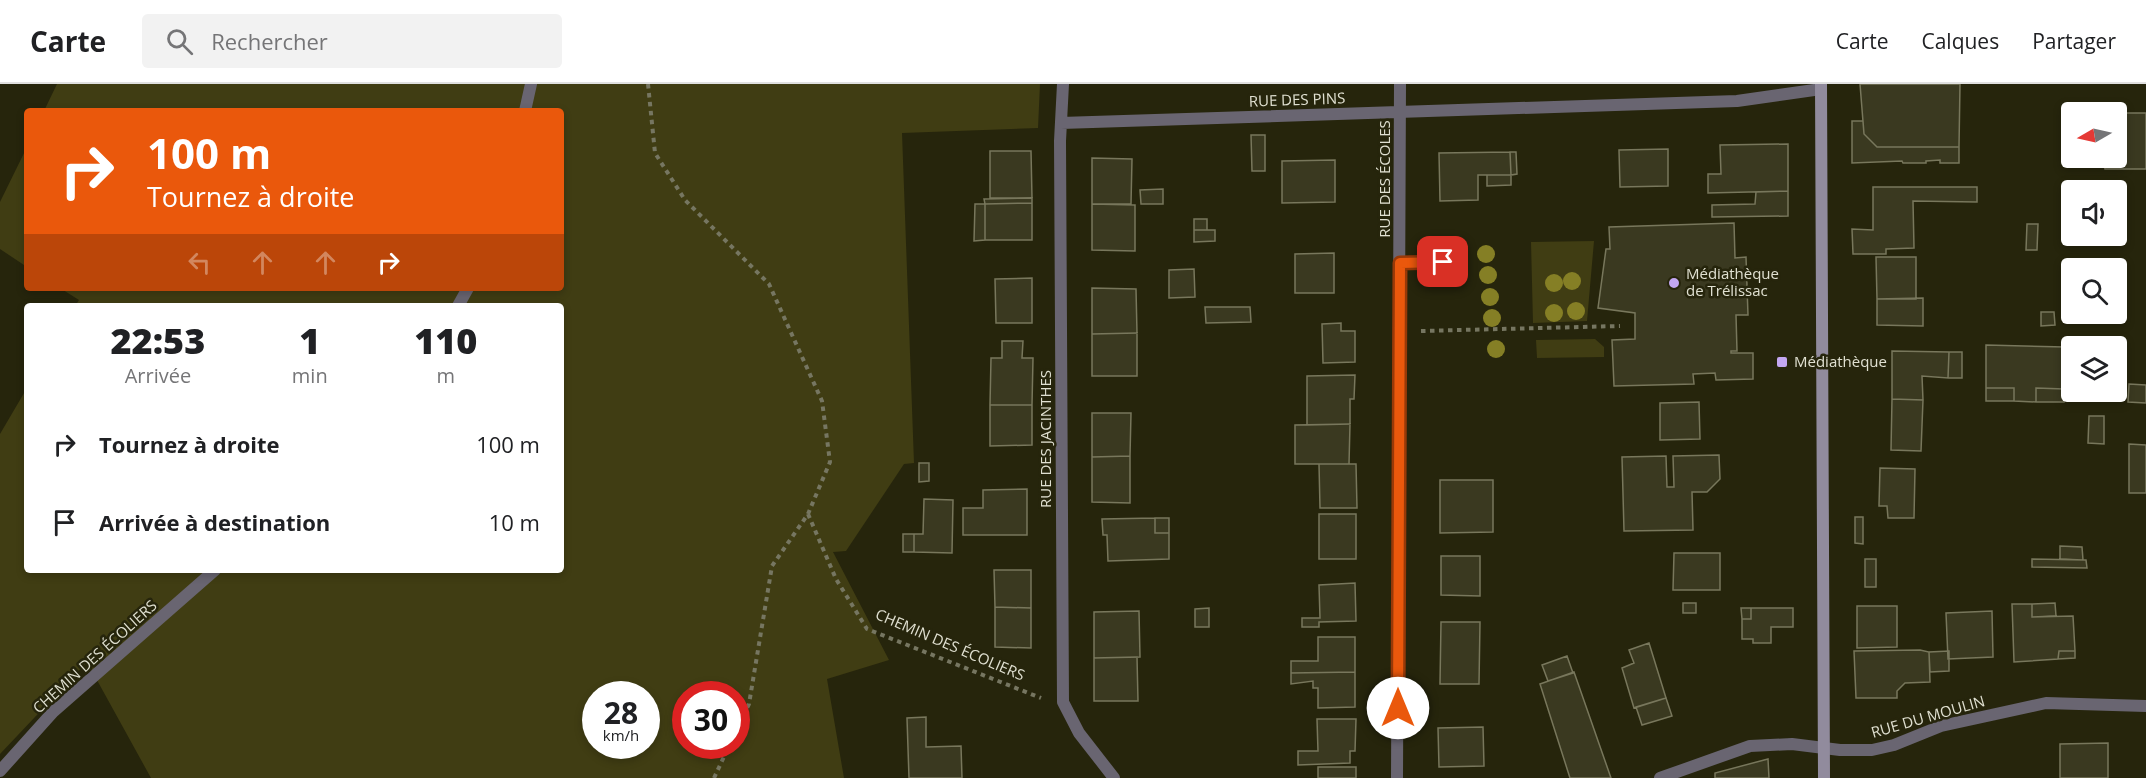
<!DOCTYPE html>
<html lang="fr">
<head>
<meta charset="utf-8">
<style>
  body { margin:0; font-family:"Open Sans",sans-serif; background:#f2f2f2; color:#202124; height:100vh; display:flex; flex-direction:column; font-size:22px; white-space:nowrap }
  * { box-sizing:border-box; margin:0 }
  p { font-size:20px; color:#757577 }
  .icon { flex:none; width:33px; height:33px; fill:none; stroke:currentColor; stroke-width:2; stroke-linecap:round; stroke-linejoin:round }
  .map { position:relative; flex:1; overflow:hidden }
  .details { position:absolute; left:24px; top:219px; width:540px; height:270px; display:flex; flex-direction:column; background:#fff; border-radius:6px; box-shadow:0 3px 9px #0003 }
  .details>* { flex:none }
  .top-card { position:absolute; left:24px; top:24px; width:540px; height:183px; border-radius:6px; box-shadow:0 3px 9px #0003; background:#ea580c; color:#fff; overflow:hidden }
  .needle { width:39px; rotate:261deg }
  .buttons { position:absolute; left:2061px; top:18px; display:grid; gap:12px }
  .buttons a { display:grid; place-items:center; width:66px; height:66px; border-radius:6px; background:#fff; box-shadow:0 3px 9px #0003; font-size:30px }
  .speed { position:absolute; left:582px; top:597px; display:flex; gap:12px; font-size:30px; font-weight:700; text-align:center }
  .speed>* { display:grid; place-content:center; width:78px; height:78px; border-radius:50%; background:#fff; box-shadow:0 3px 9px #0003; line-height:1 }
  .speed small { font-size:15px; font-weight:400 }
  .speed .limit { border:9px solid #d22; background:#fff; color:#111 }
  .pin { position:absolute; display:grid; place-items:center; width:51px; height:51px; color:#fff; margin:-26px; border-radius:12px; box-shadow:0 3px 9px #0006 }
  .me { position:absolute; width:66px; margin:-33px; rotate:0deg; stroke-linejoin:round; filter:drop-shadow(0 0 4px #0008) }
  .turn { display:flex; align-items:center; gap:21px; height:126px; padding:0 24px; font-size:27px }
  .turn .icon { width:78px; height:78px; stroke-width:2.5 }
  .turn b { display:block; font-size:42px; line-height:51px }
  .lanes { display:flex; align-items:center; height:57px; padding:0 24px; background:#0003; justify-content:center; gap:30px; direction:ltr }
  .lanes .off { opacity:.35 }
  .eta { display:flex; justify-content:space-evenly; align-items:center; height:102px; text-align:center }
  .eta b { font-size:36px; font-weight:800; line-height:42px }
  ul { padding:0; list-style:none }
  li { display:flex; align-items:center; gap:18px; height:78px; padding:0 24px }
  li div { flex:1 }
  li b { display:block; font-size:22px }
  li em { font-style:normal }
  header { display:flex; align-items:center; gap:36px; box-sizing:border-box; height:84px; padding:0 30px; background:#fff; border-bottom:2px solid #e0e0e0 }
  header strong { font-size:28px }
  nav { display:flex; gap:33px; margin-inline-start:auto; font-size:21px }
  .search { width:420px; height:54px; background:#f2f2f2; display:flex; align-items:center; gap:15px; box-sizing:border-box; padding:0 21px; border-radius:6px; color:#757577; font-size:22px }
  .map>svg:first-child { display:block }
  .green { fill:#403d13; fill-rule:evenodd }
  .building { fill:#3a3920; stroke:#78775c; stroke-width:1.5 }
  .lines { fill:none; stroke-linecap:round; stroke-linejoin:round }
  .path { stroke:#767661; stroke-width:4; stroke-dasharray:4.5 4.5; stroke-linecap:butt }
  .lane { stroke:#696571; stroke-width:12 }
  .street { stroke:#696571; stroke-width:12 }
  .secondary { stroke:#918b9d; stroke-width:12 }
  .tree { fill:#857f25 }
  .route-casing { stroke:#983908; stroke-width:15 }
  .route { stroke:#ea580c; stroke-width:10 }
  .poi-dot { fill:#c3a7f2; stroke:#26250c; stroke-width:2 }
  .labels { text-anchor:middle; stroke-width:5; stroke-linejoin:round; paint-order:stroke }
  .street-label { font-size:15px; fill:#e0e0d1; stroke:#26250c }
  .poi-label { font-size:15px; fill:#e0e0d1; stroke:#26250c; text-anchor:start }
</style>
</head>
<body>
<header>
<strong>Carte</strong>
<div class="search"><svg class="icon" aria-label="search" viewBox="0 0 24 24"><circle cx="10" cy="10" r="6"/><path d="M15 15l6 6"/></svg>Rechercher</div>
<nav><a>Carte</a><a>Calques</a><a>Partager</a></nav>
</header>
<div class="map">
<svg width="2146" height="694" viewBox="0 0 2146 694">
  <rect width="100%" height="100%" fill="#26250c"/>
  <path class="green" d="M57,0H1040L1038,44L902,49L914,379L904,380L846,467L833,468L889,576L827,595L844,694H151L87,578L0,670V350L27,304V486H561V222H75L79,216L60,204H561V27H44ZM596,610H646V662H596ZM686,610H736V662H686Z
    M27,63V183L0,165V118Z
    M1594,157L1587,237L1533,239L1531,158Z
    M1595,255L1604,263V273L1537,274L1536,256Z"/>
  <path class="building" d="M1860,0H1960L1959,63H1877L1864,50Z
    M2116,29H2146V85H2105L2104,74H2116Z
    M1852,37H1863L1864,50L1877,63H1959V79H1940V76L1926,77V79H1903L1902,77L1852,79Z
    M1251,51H1265V87H1252Z
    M1788,60V107L1708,109V90H1721L1720,61Z
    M1668,65V102L1620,103L1619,66Z
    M990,67H1031L1032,114H990Z
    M1510,68L1511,91H1478V116L1440,117L1439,69Z
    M1510,68H1516L1517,90L1511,91Z
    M1092,74L1132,75L1131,120H1092Z
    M1335,76V118L1282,119V77Z
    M1487,91H1511V101L1487,102Z
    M1873,103H1977V118L1913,117L1914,164L1886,165V170H1853L1852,145L1873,146Z
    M1163,105V120H1141L1140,106Z
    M1788,107V132L1712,133V121L1755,120L1756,108Z
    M1032,114V119L985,120L984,115Z
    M1032,119V156H985V120Z
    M975,120H985V156L974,157Z
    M1092,120L1135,121V167L1092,166Z
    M1194,135H1207V146H1194Z
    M1734,139L1735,174L1746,173L1748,231H1736L1737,267H1731V269H1753V295L1716,296L1715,289L1693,290L1694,300L1614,302L1612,256L1635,255V229L1598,224L1606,165H1610L1609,143Z
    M2027,140H2038L2037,166H2026Z
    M1194,146H1215V157L1194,158Z
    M1334,169V209H1295V170Z
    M1876,173H1916V215H1877Z
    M1194,185L1195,213L1169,214V186Z
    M1032,194V239H996L995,195Z
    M1092,204L1136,205L1137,249L1092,250Z
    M1923,214V242L1877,241V215Z
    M1205,223H1250L1251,238L1206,239Z
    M2041,228H2054L2055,241L2041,242Z
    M1341,239V247H1355V278L1323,279L1322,240Z
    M1137,249V292H1092V250Z
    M1002,257H1023L1022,274H1033L1032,321H990L991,274H1002Z
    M1986,261L2065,263L2064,305L2036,304V318L2014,317V304H1986Z
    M1892,267L1949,268L1948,294L1922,292L1923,316L1892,315Z
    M1949,268H1962V294H1948Z
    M1355,291L1354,315H1350V340L1307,341V292Z
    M2129,300L2146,301V319L2128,318Z
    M1986,304H2014V317H1986Z
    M2036,304L2064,305V318H2036Z
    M1892,315L1923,316L1921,367L1891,366Z
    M1699,318L1700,355L1660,356V319Z
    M990,321H1032V361L990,362Z
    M1092,329H1131L1130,372L1092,373Z
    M2089,332H2104V360L2088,359Z
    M1350,340L1349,380H1295V341Z
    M2129,360L2146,361V409H2129Z
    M1719,371L1720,395L1707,408H1692L1693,446L1624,447L1622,373L1666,372L1667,403H1674L1673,372Z
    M1130,372V419L1092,418V373Z
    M919,379H929V397L919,398Z
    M1319,380H1356L1357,424H1320Z
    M1880,384L1915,385L1914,434H1888L1887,422H1879Z
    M1440,396H1493V448L1440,449Z
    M1027,405V451H963V424H983V406Z
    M924,415L953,416L952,469L914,468V450H923Z
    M1319,430H1356V475H1319Z
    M1855,433H1863V460L1855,459Z
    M1155,434H1169V449H1155Z
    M1155,434V449H1169V475L1108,477L1107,451H1103L1102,435Z
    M903,450H914V468H903Z
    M2060,462L2082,463L2083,476L2060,475Z
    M1674,469H1720V506H1673Z
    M1441,472H1480V512L1441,511Z
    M1865,475H1876V503H1865Z
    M2032,475L2086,476L2087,484L2032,483Z
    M994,486H1031V524L995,523Z
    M1355,499L1356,537L1319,538V543H1302V534H1320L1319,501Z
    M1683,519H1696V529H1683Z
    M2055,519L2056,532L2032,533V520Z
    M2012,520H2032V533L2073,532L2075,567H2059L2058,575L2014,578Z
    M1857,522H1897V563L1857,564Z
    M995,523L1031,524V564L995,563Z
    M1209,524V543H1195V525Z
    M1741,524H1751V535H1742Z
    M1751,524H1793V543H1771V559H1753V555H1742V535H1751Z
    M1139,527L1140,573L1094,574V528Z
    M1992,527L1993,573L1948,575L1946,529Z
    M1441,538H1480L1479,600H1440Z
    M1318,553H1355V588L1291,589V577H1318Z
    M1649,559L1666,614L1634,624L1622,584L1634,579L1629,566Z
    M1920,566L1929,568L1930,598L1905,599L1897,607V614H1856L1854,567Z
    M1949,567V587L1930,588L1929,568Z
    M2059,567H2075V574L2058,575Z
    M1567,572L1573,589L1548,597L1542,581Z
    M1137,573L1138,617H1094V574Z
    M1355,588V623L1318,624V604H1313V597L1291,600V589Z
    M1574,588L1611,694H1570L1540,600Z
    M1666,614L1672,632L1642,641L1636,623Z
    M926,633V663L961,662L962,694H909L907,634Z
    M1317,635H1356L1355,667H1350V679L1298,681V667H1318Z
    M1483,643L1484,682L1439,683L1438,644Z
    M2108,659V694H2060V660Z
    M1768,675L1769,694H1715V689Z
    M1318,683H1356V694H1318Z"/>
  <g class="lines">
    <path class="path" d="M648,0L655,69L685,116L769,200L822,317L830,378L808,430L772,482L749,620L736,646
      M1421,247L1620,242
      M808,430L836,495L867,545L1041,614
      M714,694L729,662"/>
    <path class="lane" d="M525,27L531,0
      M1400,179L1443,178
      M458,222L468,204
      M0,687L53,628L215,486"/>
    <path class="street" d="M1063,0L1060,57L1063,618L1079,649L1114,694
      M1061,39L1737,17L1821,5
      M1397,694L1400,0
      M1660,694L1750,662L1792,660L1840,666H1872L1894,661L1941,642L2046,619L2146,622"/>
    <path class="secondary" d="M1821,0L1824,694"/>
  </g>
  <g class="tree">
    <circle cx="1486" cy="170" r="9"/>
    <circle cx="1488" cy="191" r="9"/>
    <circle cx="1572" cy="197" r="9"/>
    <circle cx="1554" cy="199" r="9"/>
    <circle cx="1490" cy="213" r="9"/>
    <circle cx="1576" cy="227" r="9"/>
    <circle cx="1554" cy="229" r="9"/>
    <circle cx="1492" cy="234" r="9"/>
    <circle cx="1496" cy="265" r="9"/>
  </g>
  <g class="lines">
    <defs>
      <path id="route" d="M1398,624L1400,179L1443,178"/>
    </defs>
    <use href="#route" class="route-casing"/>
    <use href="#route" class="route"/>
  </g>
  <g class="poi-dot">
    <circle cx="1674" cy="199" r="6"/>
    <rect x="1776" y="272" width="12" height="12" rx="3"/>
  </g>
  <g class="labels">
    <g class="street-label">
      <text transform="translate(1297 16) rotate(-2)" y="5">RUE DES PINS</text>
      <text transform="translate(1385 95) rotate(-90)" y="5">RUE DES ÉCOLES</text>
      <text transform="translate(1046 355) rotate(-90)" y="5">RUE DES JACINTHES</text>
      <text transform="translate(950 561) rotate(23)" y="5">CHEMIN DES ÉCOLIERS</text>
      <text transform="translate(95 573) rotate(-42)" y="5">CHEMIN DES ÉCOLIERS</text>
      <text transform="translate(1928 633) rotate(-16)" y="5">RUE DU MOULIN</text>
    </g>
    <g class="poi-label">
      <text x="1686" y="195">Médiathèque<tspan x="1686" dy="17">de Trélissac</tspan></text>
      <text x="1794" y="283">Médiathèque</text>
    </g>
  </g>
</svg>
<div class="buttons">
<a><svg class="needle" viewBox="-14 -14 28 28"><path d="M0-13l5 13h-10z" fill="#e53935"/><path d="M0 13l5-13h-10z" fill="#757577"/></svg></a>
<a><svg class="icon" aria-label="sound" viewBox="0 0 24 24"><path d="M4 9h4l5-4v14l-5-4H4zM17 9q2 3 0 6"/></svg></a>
<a><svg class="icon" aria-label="search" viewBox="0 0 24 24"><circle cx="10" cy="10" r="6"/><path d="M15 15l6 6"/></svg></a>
<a><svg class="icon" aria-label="layers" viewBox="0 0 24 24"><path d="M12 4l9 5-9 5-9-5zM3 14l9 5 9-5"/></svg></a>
</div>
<div class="speed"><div>28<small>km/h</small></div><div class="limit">30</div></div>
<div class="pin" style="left:1443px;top:178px;background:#d93025"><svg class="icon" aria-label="arrive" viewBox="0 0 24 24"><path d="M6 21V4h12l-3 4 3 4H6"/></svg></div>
<svg class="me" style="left:1398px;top:624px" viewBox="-20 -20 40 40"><circle r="19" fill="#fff"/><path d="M0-13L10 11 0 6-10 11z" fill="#ea580c"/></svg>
<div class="top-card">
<div class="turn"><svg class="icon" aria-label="right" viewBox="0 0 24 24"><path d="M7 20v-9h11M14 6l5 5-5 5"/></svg><div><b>100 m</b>Tournez à droite</div></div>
<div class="lanes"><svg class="icon off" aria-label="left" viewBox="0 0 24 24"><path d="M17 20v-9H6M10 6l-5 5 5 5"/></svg><svg class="icon off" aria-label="ahead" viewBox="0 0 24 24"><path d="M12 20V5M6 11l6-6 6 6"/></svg><svg class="icon off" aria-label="ahead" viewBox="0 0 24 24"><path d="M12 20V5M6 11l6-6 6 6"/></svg><svg class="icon" aria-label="right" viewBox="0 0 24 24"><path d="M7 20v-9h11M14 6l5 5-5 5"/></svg></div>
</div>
<section class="details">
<div class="eta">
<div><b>22:53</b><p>Arrivée</p></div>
<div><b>1</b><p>min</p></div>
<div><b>110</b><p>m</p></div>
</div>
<ul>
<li><svg class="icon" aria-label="right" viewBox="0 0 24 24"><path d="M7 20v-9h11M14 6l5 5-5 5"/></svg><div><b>Tournez à droite</b></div><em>100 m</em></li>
<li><svg class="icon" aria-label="arrive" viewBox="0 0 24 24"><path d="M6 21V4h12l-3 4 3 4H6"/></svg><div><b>Arrivée à destination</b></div><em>10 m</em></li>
</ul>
</section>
</div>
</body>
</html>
